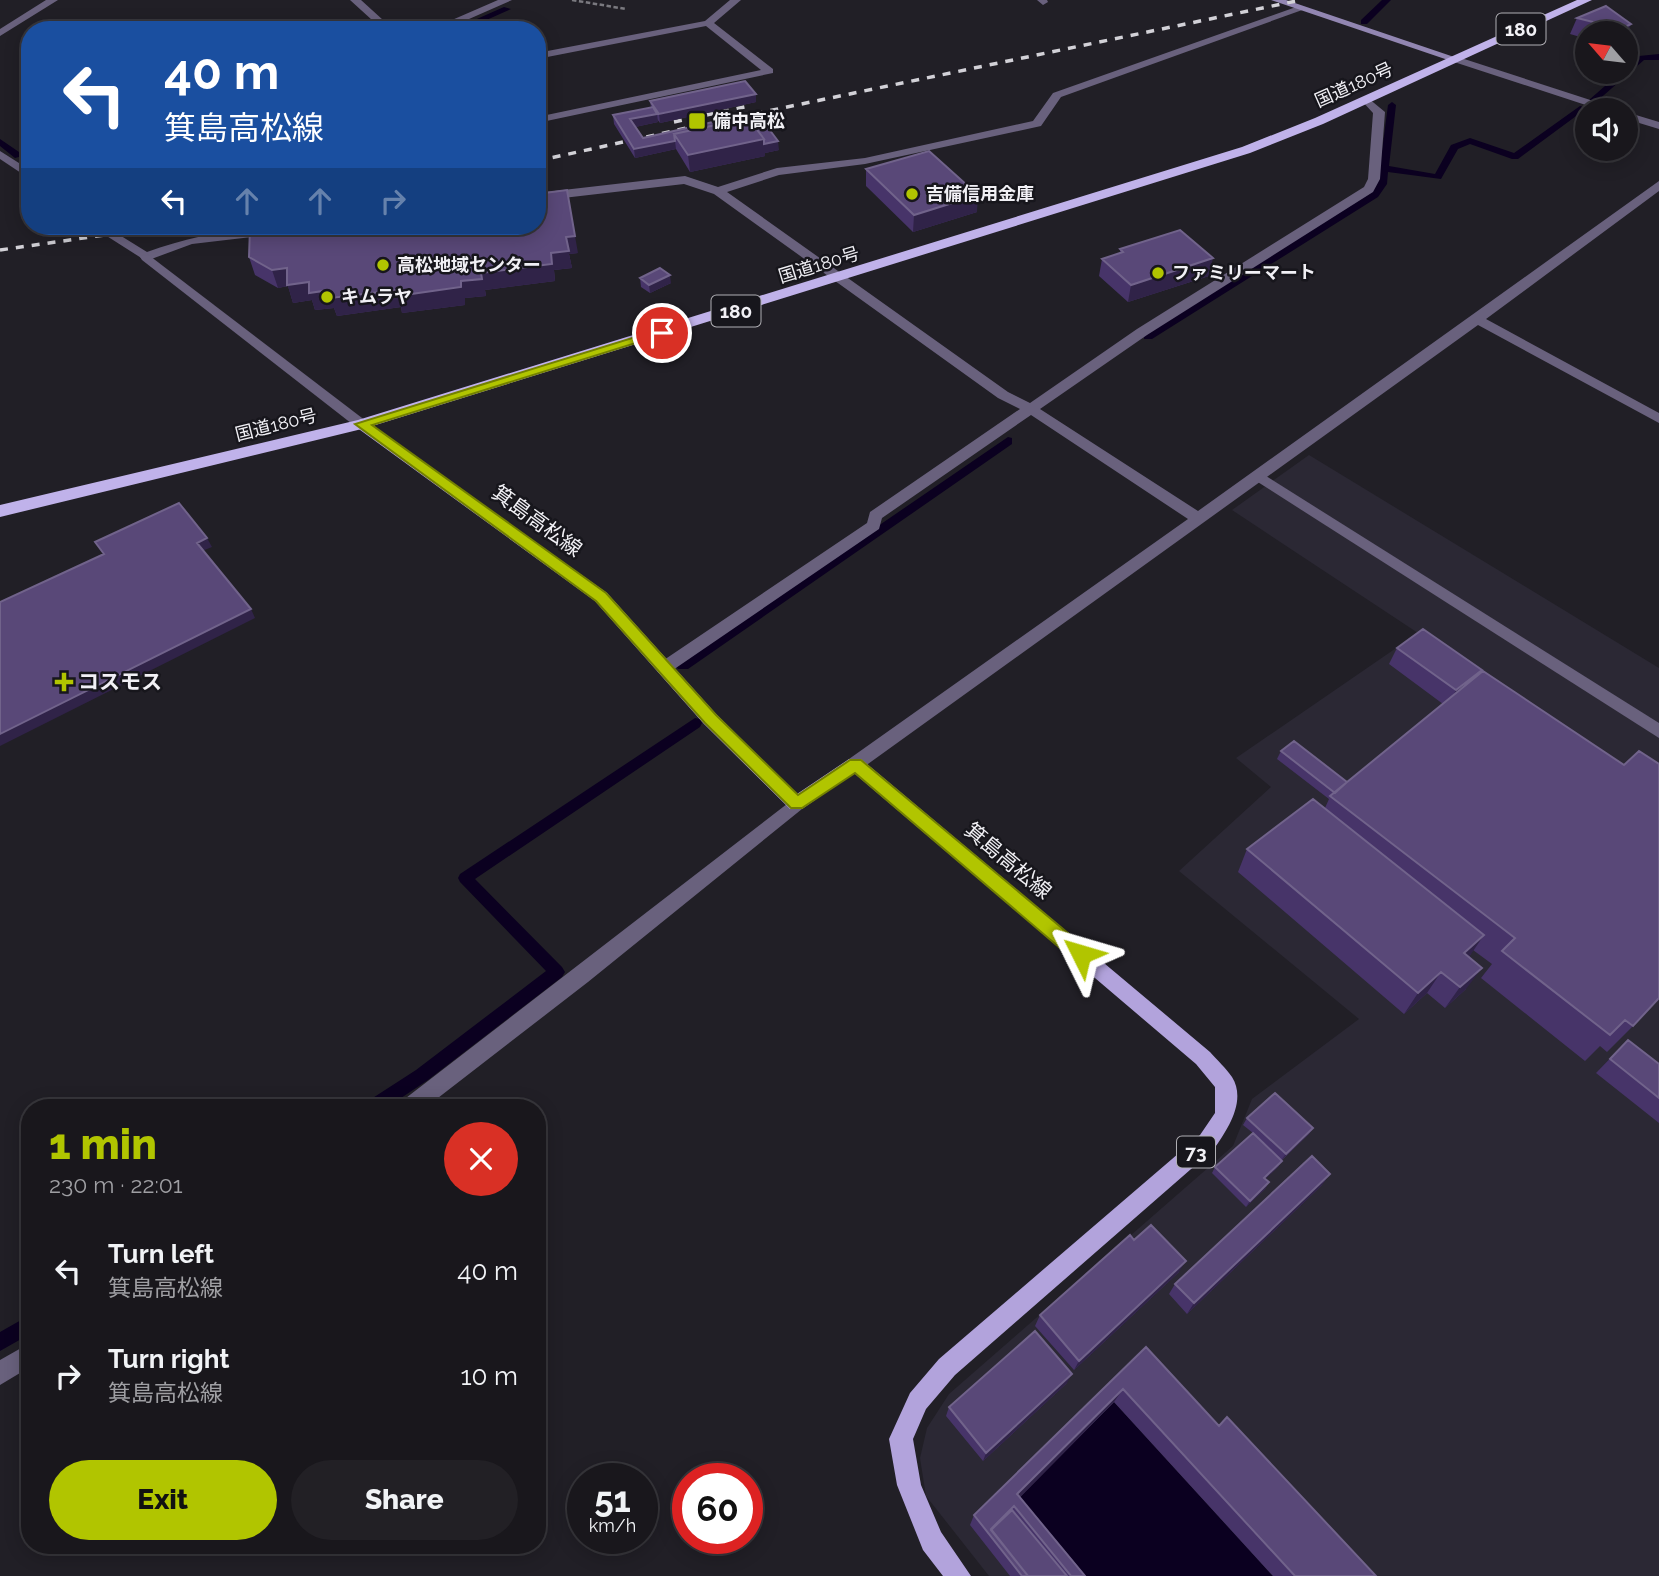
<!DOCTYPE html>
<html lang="en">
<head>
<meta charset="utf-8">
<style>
  body { margin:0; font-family:Raleway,"Noto Sans JP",sans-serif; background:#222025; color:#f1f3f6; height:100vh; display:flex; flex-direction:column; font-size:26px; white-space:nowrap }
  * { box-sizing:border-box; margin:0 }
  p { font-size:23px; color:#9f9fa3 }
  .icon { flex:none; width:38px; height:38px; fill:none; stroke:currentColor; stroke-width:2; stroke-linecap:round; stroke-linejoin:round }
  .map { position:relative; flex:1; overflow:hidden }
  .side { position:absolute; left:21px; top:1099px; width:525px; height:455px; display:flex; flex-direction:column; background:#19171c; border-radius:28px; box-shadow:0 4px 18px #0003,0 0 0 2px #37363b }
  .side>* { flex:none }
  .guide { position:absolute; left:21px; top:21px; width:525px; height:214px; border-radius:28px; box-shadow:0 4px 18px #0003,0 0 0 2px #37363b; background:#1a4fa0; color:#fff; overflow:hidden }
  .needle { width:46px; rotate:298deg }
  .tools { position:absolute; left:1575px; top:21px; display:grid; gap:14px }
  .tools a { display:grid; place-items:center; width:63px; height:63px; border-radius:50%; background:#19171c; box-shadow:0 4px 18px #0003,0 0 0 2px #37363b; font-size:35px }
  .speed { position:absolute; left:567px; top:1463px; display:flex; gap:14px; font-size:35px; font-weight:700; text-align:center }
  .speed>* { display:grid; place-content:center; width:91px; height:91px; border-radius:50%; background:#19171c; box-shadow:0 4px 18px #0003,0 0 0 2px #37363b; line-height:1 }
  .speed small { font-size:18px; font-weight:400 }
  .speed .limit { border:10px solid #d22; background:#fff; color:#111 }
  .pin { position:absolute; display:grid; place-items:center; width:60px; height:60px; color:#fff; margin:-30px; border:4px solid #fff; border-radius:50%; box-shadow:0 2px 7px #0007 }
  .me { position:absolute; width:77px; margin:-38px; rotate:310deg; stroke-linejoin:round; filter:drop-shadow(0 0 5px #0008) }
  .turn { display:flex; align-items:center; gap:24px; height:147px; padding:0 28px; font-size:32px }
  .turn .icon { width:91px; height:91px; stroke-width:2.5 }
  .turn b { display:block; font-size:49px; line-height:60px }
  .lanes { display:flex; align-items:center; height:66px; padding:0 28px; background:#0003; justify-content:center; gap:35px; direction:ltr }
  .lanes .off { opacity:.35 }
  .round { display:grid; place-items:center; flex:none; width:74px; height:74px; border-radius:37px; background:#222025 }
  .summary { display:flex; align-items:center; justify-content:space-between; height:119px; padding:0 28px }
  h1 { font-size:42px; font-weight:800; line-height:52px; color:#b1c500 }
  .cta { display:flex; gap:14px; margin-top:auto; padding:14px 28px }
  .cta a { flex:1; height:80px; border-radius:42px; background:#b1c500; color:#111; font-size:28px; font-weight:800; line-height:80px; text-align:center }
  .cta a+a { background:#222025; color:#f1f3f6 }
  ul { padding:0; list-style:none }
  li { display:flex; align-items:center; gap:21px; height:105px; padding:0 28px }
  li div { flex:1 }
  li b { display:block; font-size:26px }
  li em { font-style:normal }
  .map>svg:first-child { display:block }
  .built { fill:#2b2834 }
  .water { fill:#0b0020 }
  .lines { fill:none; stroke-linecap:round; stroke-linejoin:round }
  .stream { fill:#0b0020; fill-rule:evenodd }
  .path { stroke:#7a797f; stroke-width:2.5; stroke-dasharray:4.5 2.5; stroke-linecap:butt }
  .service { fill:#69617d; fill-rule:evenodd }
  .minor { fill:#69617d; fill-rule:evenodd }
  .tertiary { fill:#69617d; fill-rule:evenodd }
  .secondary { fill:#9286b2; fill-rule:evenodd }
  .primary { fill:#b2a3dc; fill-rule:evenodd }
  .trunk { fill:#c0b2ea; fill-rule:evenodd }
  .rail { stroke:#d2d1d7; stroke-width:3.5; stroke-dasharray:8 8; stroke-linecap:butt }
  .wall { fill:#473469 }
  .shaded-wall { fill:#302348 }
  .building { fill:#594878; stroke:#71638b; stroke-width:2 }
  .route { fill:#b1c500; stroke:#738000; stroke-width:2 }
  .poi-dot { fill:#b1c500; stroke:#17161c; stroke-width:2.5 }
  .labels { text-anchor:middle; stroke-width:5; stroke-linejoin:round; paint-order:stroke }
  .far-street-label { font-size:18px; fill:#f1f0f5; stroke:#17161c }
  .far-poi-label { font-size:18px; font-weight:bold; fill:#f1f0f5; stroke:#17161c; text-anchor:start }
  .shield { fill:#17161c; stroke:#b0afb4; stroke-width:2 }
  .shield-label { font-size:19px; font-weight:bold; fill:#f1f0f5 }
  .street-label { font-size:21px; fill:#f1f0f5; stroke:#17161c }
  .poi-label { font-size:21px; font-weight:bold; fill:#f1f0f5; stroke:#17161c; text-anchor:start }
</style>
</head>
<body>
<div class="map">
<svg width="1659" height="1576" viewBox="0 0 1659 1576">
  <rect width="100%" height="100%" fill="#211f26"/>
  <path class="built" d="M1309,455L1659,668V1576H989L926,1496L920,1458L927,1428L949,1394L1233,1146L1252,1099L1359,1019L1179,871L1271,787L1236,758L1418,633L1232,510Z"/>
  <path class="water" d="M1114,1402L1273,1576H1071L1012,1505Z"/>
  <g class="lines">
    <path class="stream" d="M1382,0H1391L1367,24H1361V20Z
      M504,7L511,9L464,30H452Z
      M1659,54V60H1644L1596,102L1589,100L1621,72H1626V68L1639,56Z
      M1392,102L1396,105L1389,166L1435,174L1451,145L1470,138L1514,153L1580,106L1587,108L1518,159H1512L1470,144L1458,149L1441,179L1388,172L1387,184L1378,197L1152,339H1144V335L1371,193L1377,184L1379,170L1377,168L1380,166L1388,105Z
      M0,139L19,152L30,148V154L15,158L0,146Z
      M1008,437L1012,438V444L688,669H678L676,666L678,663Z
      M695,718L700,719L702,723L700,727L475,879L562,967L565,972L562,977L428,1080L386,1108H363L365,1103L416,1070L546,971L460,882L458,878L460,874Z
      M30,1315V1334L0,1351V1332Z"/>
    <path class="path" d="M572,0L626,9"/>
    <path class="service" d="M1258,471L1659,723V738L1253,479L1251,476Z"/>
    <path class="minor" d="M46,0H58L0,36V29Z
      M350,0H361L394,30H383Z
      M498,0H512L444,30H429Z
      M730,0H741L714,23L773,69V73L537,123V117L761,70L706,26L537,59V53L705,21Z
      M1037,0H1047L1048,2L1043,5Z
      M1296,7L1305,9L1061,97L1041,126L865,164L779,175L727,192L1008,392L1030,403L1137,329L1364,187L1368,179L1373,113L1362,101L1368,98L1385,112L1380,179L1373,192L1147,335L1040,409L1198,511L1659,181V191L1486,319L1659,413V423L1478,325L861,769H849L846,764L849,759L1188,519L1031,415L882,518L879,529L670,672H658L656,668L658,664L867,523L870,512L1020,409L998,398L714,194L684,184L537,201V193L685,176L718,187L777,168L865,158L1033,121L1053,93Z
      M1455,56L1615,108L1617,110H1601L1451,61L1450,59Z
      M1626,112L1659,122V129L1626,119Z
      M0,151L30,170V179L0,159Z
      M91,226H105L147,252C200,233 260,223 317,226L311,230L192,244L146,261Z
      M796,797L802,799L805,804L802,809L588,982L425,1108H399L402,1101Z
      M30,1343V1367L0,1385V1360Z"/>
    <path class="tertiary" d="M146,253L366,421V427H356L142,260L140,257Z"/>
    <path class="secondary" d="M1271,0H1286L1460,59L1451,61Z"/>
    <path class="primary" d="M361,419L607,593L716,714L797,794L849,759H861L1210,1052C1217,1060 1226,1068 1232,1077C1247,1101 1227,1130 1214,1149L955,1375L926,1409L913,1439L921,1485L941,1532L971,1576H943L923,1550L897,1485L889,1439L910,1393L939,1359L1200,1135L1215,1113V1087L1196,1064L854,773L802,809H790L704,724L595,601L356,427L354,424Z"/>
    <path class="trunk" d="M1577,0H1592L1323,124L1250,153L366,428L0,517V505L358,420L1242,147L1315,118Z"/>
    <path class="rail" d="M739,117L1301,0
      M674,122L749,106
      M537,161L691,127
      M0,250L167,226"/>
  </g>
  <path class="wall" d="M1577,18L1631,24L1626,33H1587V39L1570,34Z
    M756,94V102L660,123L657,119L658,122L635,127L643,138L756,112L779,150L765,153V156L690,172L676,149L635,158L614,124L613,115L651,108L650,101Z
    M866,169L977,212L913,232L866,186Z
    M1120,249L1209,276L1128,302L1099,276L1102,259L1120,253Z
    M578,253L569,254L572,268L554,270L555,281L485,290L486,296L465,298V305L402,313L401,307L337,316L334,308L315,310L312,300L293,303L288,286L278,288L255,275L249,257Z
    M640,278L671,283L650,293L641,287Z
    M1423,629L1633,1026L1607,1052L1600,1046L1585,1061L1481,978L1492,964L1473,950L1469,957L1466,989L1445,1008L1427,993L1404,1014L1238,872L1247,849L1325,808L1329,799L1277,759L1281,751L1347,782L1443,704L1389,664L1397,648Z
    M1628,1040L1659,1064V1123L1596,1073Z
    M1247,1118L1313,1128L1309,1134L1282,1160L1278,1167L1265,1179L1269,1182L1265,1189L1246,1207L1212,1173L1215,1167L1253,1133L1243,1125Z
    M1330,1174L1321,1186L1187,1314L1169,1294L1175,1284Z
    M1134,1240L1179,1272L1074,1370L1035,1326L1040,1315Z
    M1146,1347L1219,1426L1376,1576H1273L1114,1402L1020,1497L1086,1576H1010L970,1525L974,1515Z
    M1067,1383L983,1461L946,1416L949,1407Z"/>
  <path class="shaded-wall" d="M1631,24L1626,36V33H1619L1621,29Z
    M756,94V102L660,123L659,114Z
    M657,114L658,122L631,128L630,119Z
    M764,139L778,141L779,150L765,153V156L690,172L688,155Z
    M675,141L676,149L635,158L634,149Z
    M978,195L977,212L913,232L914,215Z
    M575,236L578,253L569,254L572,268L554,270L555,281L485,290L486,296L465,298V305L402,313L401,307L337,316L334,308L315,310L312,300L293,303L288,286L278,288L272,270L287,268L309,282L330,290L461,281L481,273L551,253L566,237Z
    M1213,258L1209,276L1128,302L1131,285Z
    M670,275L671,283L650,293L649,285Z
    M207,538L212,547L202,551L197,543Z
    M251,609L255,618L0,746V734Z
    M1482,670L1447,707L1456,690Z
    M1484,935L1469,957L1464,953Z
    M1482,968L1466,989L1445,1008L1460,987Z
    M1441,972L1427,993L1404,1014L1418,993Z
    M1313,1128L1309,1134L1281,1160L1286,1154Z
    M1282,1161L1278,1167L1260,1184L1264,1178Z
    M1330,1174L1321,1186L1187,1314L1194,1303Z
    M1269,1182L1265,1189L1246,1207L1250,1201Z
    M1186,1261L1179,1272L1074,1370L1079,1361Z
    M1072,1374L1067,1383L983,1461L986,1453Z
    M1123,1389L1114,1402L1012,1505L1017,1494Z"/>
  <path class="building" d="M1606,6L1631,24L1621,29L1577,18Z
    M745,81L756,94L659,114L650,101Z
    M653,107L657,114L630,119L643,138L756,112L778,141L764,144V139L748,118L674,134L675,141L634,149L613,115Z
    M748,118L764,139L688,155L674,134Z
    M929,151L978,195L914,215L866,169Z
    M567,190L575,236L566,237L569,251L551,253L552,264L481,273L482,279L461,281V287L397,296V290L331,298L330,290L309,293V282L287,285V268L272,270L249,257L250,228L267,226H537V194Z
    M1180,230L1213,258L1131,285L1102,259L1123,252L1120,249Z
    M660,268L670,275L649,285L640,278Z
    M179,503L207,538L197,543L251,609L0,734V602L104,554L95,542Z
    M1423,629L1482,670L1456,690L1397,648Z
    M1483,671L1624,765L1639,751L1659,764V998L1633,1026L1625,1020L1610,1035L1502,951L1515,938L1330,796Z
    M1294,741L1347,782L1335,793L1281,751Z
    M1313,799L1484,935L1464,953L1482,968L1460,987L1441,972L1418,993L1247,849Z
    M1628,1040L1659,1064V1098L1610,1059Z
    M1275,1093L1313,1128L1286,1154L1247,1118Z
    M1253,1133L1282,1161L1264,1178L1269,1182L1250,1201L1215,1167Z
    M1312,1156L1330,1174L1194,1303L1175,1284Z
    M1151,1225L1186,1261L1079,1361L1040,1315L1130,1235L1134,1240Z
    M1035,1331L1072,1374L986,1453L949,1407Z
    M1146,1347L1219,1426L1227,1417L1376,1576H1295L1123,1389L1017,1494L1085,1576H1071L1014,1506L991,1529L1028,1576H1022L974,1515Z
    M1012,1510L1067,1576H1028L991,1530Z"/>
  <path class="route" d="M658,330L668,333L372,425L606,593L716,715L798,795L850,760H861L1087,949L1089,954L1087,960H1074L855,773L802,808H791L705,723L596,601L355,424Z"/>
  <g class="poi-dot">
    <rect x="688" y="112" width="18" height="18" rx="3.5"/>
    <circle cx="912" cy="194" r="7"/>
    <circle cx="383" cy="265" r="7"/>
    <circle cx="1158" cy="273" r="7"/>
    <circle cx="327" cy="297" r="7"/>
    <path d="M60.5 671.5h7v7h7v7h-7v7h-7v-7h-7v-7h7z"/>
  </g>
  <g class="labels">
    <g class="far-street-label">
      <text transform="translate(1354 85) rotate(-24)" y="6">国道180号</text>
      <text transform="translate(819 265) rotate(-17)" y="6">国道180号</text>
      <text transform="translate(276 425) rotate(-14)" y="6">国道180号</text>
    </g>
    <g class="far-poi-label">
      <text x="713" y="127">備中高松</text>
      <text x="926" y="200">吉備信用金庫</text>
      <text x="397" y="271">高松地域センター</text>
      <text x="1172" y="279">ファミリーマート</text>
      <text x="341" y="303">キムラヤ</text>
    </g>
    <g class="shield">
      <rect x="1496.5" y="13.5" width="49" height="31" rx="5"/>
      <rect x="711.5" y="295.5" width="49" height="31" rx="5"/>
      <rect x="1177" y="1136.5" width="38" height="31" rx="5"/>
    </g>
    <g class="shield-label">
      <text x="1521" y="36">180</text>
      <text x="736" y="318">180</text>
      <text x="1196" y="1159">73</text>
    </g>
    <g class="street-label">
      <text transform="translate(537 521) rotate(36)" y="7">箕島高松線</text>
      <text transform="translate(1008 861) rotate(40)" y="7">箕島高松線</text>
    </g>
    <g class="poi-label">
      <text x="78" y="689">コスモス</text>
    </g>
  </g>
</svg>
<div class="tools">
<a><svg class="needle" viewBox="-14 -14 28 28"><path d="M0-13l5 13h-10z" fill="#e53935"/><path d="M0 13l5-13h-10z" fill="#9f9fa3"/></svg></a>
<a><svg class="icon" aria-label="sound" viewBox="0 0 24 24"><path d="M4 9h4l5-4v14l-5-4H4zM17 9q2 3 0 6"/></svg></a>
</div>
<div class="speed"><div>51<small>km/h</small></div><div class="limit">60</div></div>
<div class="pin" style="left:662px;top:333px;background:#d93025"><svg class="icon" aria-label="arrive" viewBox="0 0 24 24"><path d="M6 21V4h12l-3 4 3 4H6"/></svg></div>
<svg class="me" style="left:1081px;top:954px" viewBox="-20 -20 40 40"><path d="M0-17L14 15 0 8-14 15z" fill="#b1c500" stroke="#fff" stroke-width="4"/></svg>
<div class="guide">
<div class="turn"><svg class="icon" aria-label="left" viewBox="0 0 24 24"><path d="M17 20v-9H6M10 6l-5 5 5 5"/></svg><div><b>40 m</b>箕島高松線</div></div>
<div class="lanes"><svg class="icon" aria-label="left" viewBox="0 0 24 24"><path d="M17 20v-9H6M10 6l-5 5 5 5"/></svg><svg class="icon off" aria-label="ahead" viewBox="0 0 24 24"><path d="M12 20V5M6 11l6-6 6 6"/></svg><svg class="icon off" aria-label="ahead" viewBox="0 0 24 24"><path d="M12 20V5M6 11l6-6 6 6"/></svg><svg class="icon off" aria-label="right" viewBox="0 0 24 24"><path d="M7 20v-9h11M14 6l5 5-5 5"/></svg></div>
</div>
<section class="side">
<div class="summary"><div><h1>1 min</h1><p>230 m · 22:01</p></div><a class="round" style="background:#d93025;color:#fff"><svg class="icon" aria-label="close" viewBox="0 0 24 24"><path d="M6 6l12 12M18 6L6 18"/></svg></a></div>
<ul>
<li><svg class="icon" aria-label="left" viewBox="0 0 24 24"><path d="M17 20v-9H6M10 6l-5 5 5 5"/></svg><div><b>Turn left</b><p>箕島高松線</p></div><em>40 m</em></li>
<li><svg class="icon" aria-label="right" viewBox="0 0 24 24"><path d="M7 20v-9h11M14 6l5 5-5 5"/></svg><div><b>Turn right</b><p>箕島高松線</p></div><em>10 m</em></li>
</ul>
<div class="cta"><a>Exit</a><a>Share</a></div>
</section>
</div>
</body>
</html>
